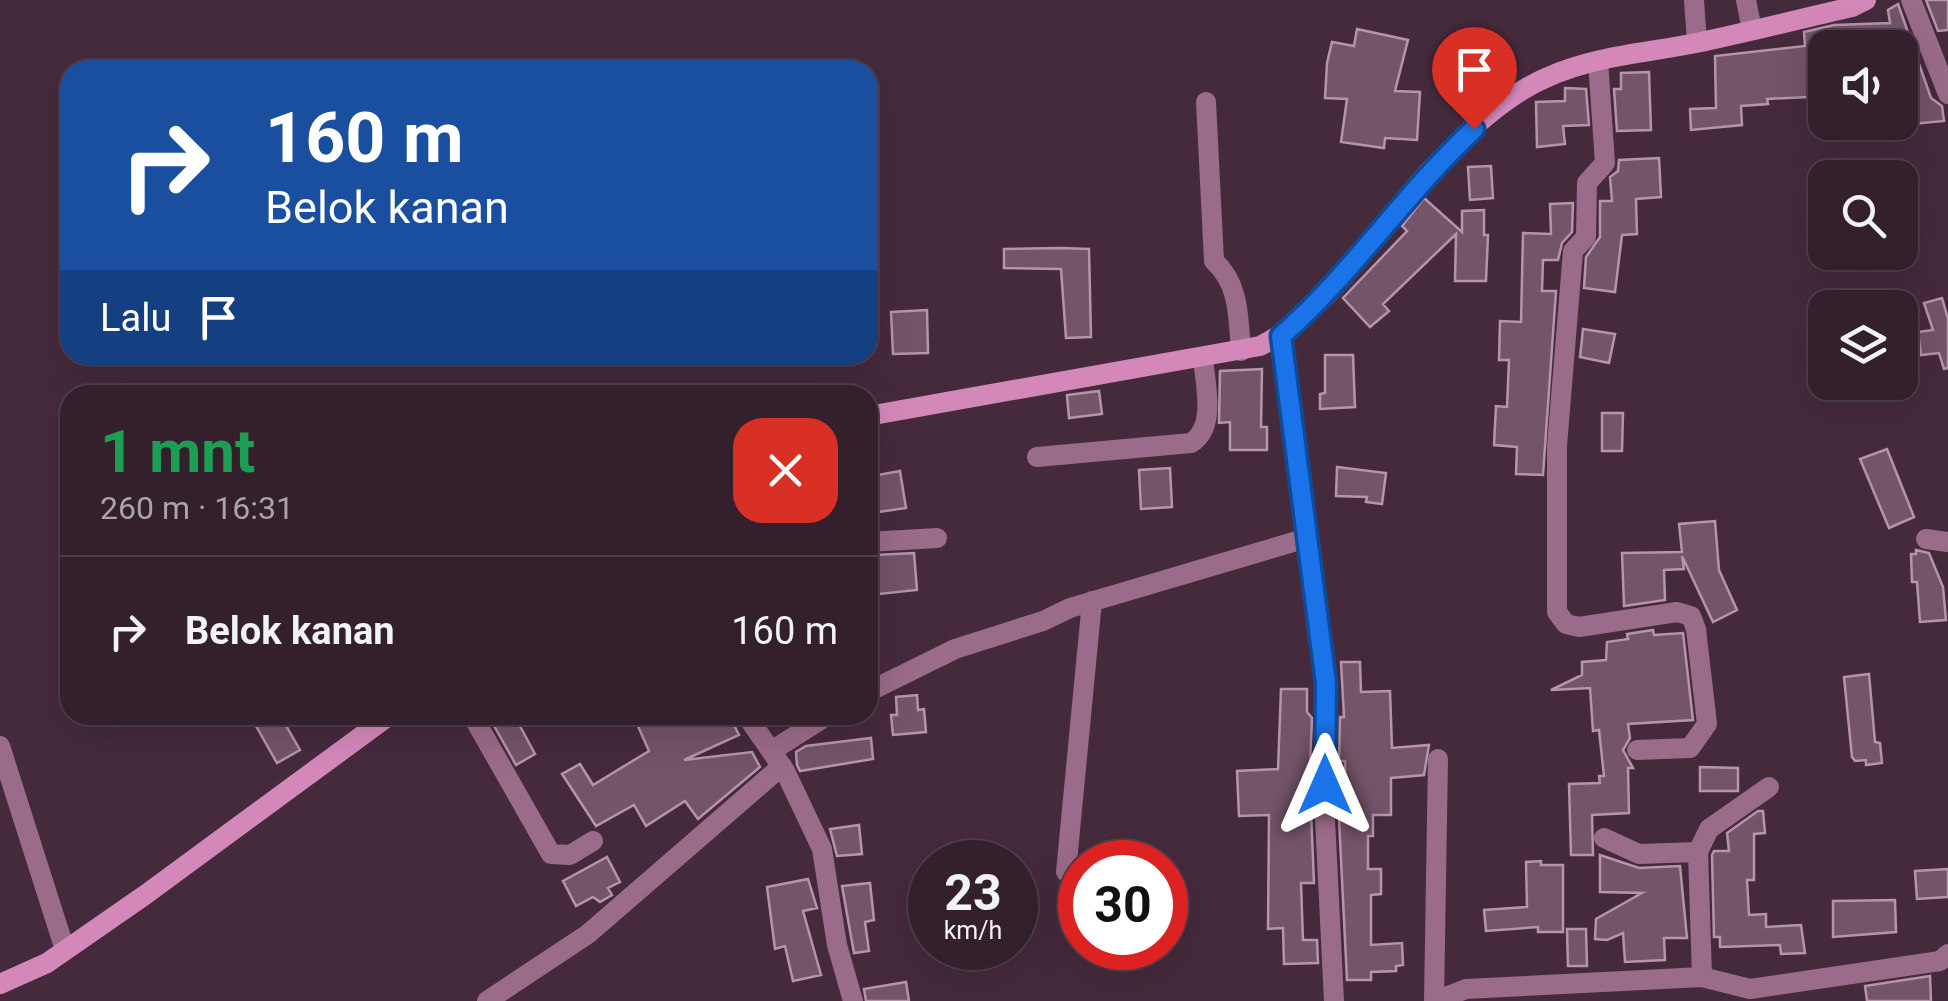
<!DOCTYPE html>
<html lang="id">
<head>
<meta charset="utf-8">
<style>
  body { margin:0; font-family:Roboto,sans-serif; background:#3f2d39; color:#f1f3f6; height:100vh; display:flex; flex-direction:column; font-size:38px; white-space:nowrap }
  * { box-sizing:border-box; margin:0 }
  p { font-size:32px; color:#a9a3aa }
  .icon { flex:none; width:55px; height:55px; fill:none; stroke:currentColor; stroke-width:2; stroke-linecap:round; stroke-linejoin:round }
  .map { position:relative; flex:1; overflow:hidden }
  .drawer { position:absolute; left:60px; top:385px; width:818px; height:340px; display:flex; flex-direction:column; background:#34202d; border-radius:30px; box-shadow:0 10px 40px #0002,0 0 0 2px #4e3e49 }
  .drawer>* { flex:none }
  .top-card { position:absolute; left:60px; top:60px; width:818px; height:305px; border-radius:30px; box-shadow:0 10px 40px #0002,0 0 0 2px #4e3e49; background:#1a4fa0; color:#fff; overflow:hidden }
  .buttons { position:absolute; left:1808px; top:30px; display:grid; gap:20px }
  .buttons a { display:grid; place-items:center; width:110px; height:110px; border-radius:20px; background:#34202d; box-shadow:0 10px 40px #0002,0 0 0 2px #4e3e49; font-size:50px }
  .speed { position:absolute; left:908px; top:840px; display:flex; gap:20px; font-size:50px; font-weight:700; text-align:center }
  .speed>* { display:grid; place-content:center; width:130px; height:130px; border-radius:50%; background:#34202d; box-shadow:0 10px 40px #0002,0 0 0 2px #4e3e49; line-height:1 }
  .speed small { font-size:25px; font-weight:400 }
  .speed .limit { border:15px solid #d22; background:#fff; color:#111 }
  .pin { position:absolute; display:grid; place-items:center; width:85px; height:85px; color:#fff; margin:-102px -42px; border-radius:50% 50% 50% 0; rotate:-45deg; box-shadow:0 0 10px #0007 }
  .pin .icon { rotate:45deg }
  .me { position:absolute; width:110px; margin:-55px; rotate:0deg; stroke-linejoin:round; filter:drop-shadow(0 0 8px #0008) }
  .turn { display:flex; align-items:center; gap:35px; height:210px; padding:0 40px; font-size:45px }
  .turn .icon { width:130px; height:130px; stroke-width:2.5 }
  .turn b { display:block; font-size:70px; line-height:85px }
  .then { display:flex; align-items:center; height:95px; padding:0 40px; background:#0003; gap:20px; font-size:38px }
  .round { display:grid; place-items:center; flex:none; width:105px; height:105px; border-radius:30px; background:#3f2d39 }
  .head { display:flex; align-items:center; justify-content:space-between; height:170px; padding:0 40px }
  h1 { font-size:60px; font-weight:700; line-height:75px; color:#1e9e55 }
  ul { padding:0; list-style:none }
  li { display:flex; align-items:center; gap:30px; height:150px; padding:0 40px; border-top:2px solid #4e3e49 }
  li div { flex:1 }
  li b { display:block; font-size:38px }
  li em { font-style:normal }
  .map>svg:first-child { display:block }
  .building { fill:#735468; stroke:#b694aa; stroke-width:2.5 }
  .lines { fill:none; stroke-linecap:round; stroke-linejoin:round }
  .street { stroke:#9b6b8a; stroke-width:20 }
  .secondary { stroke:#d488ba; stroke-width:20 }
  .route-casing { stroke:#114b97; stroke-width:25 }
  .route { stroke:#1a73e8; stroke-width:18 }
</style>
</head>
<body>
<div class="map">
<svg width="1948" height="1001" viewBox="0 0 1948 1001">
  <rect width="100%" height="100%" fill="#452a3c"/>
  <path class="building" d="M1926,0H1948V30L1938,31Z
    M1898,4L1931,98L1942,106L1944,121L1903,125L1900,43H1834V48H1825V101L1808,102V97L1767,99L1768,104L1741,106L1742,125L1691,130L1690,109L1716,108L1715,56L1805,46L1804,32L1834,25L1890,23L1888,10Z
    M1357,29L1408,40L1395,91L1420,92L1417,140L1385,138L1384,148L1341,142L1347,99L1325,98L1327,63L1332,42L1354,46Z
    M1649,72L1651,130L1617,131L1614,89H1621V73Z
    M1565,88L1586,89L1589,125L1563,126L1565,144L1537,147L1536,102L1565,101Z
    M1659,158L1661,197L1636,199L1637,234L1622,235L1615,292L1584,288L1586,257L1600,237V201H1612L1610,177L1618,171L1619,160Z
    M1491,166L1493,198L1470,200L1468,167Z
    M1424,198L1462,232V211L1484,210V235H1488L1486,281H1455L1456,234L1383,304L1389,311L1370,327L1343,298L1407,231L1402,226Z
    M1573,203L1572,232L1562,243L1558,260H1543L1542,291H1556L1543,475L1516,474L1517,447L1494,445L1496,406L1507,407L1509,360H1499L1500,321L1521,322L1523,233L1551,234L1550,204Z
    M1061,248L1089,249L1091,337L1066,338L1061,269L1004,268V249Z
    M1942,298L1948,319V368L1944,369L1939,353L1921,355L1918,332L1933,330L1924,303Z
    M927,310L928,353L893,354L891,312Z
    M1583,329L1615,334L1609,363L1580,357Z
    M1325,355H1353L1355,407L1320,409V394L1325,393Z
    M1262,369L1261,427H1267V450H1230V422L1219,423L1220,371Z
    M1099,391L1102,414L1069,418L1067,395Z
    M1602,413H1623L1622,451H1602Z
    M1887,449L1914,517L1889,528L1860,459Z
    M1337,467L1386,473L1382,504L1366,502L1367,497L1336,496Z
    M1170,468L1172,507L1141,509L1139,470Z
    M900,471L906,508L878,512L872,476Z
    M1715,521L1719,570L1737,610L1713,622L1682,556L1684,569L1664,570L1665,600L1624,606L1622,553L1682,552L1679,524Z
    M1916,550L1929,553L1943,587L1946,620L1920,622L1917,582H1912L1911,554H1916Z
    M914,553L917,590L879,594L875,555Z
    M1653,630L1654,635L1683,633L1693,720L1628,724L1630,738L1623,750L1633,768H1628L1629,813L1592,815L1593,855H1571L1569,784L1600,783L1599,776H1604L1599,730L1593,731L1590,688L1551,690L1582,675V662L1606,660L1607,642L1628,639L1627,634Z
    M1341,662H1360L1361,692L1390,691L1392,748L1429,745L1424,775L1391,778V815H1373V836H1368V869H1381V894L1371,895V945L1402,943L1403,965L1396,966V971L1371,972V980H1347L1339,819V812H1345V761H1339L1340,717H1344Z
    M1869,674L1875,742L1880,743L1882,763L1866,765V760L1855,761L1852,757L1844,677Z
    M1281,689H1307V712L1312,718L1308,812H1311L1314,883H1301L1303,940H1317L1318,963L1284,964L1283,928L1268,929L1269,815L1239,816L1237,771L1278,769Z
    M917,695L918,710L924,709L926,732L893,735L891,715H897L896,697Z
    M274,715H280L300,750L277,763L256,726Z
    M488,715H514L535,754L516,765Z
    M633,715H729L739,735L684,760L752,752L760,767L698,819L685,801L646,826L634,805L596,826L562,774L580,764L593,785L649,751Z
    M871,738L873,759L800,771L797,765L796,752L806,746Z
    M1700,767L1738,768V791H1700Z
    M1758,811H1763L1765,833L1754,834V880H1747L1749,915L1766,914V927L1801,925L1805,953L1781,954L1780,945L1720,947V937H1714L1712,855L1714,851H1729L1727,833Z
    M859,825L862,854L837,856L830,829Z
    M1600,855L1639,868L1680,866L1687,938H1664L1665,960L1625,962L1623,933L1607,940L1595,939L1596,919L1642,893L1600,892Z
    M607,857L620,882L608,888L612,895L600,902L593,897L576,906L563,881Z
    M1541,861V865H1563V932H1538V927L1486,931L1484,910L1527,907L1526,862Z
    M1948,869V897L1917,899L1915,871Z
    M808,879L817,908L803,911L821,975L793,981L785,946L775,949L767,887Z
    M870,883L874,920L865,922L869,951L854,953L842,886Z
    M1895,900L1896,932L1833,937V901Z
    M1567,929H1586L1587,966H1568Z
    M1930,976L1931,1001H1867L1865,986Z
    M906,982L909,1001H866L864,989Z"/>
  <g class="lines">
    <path class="street" d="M1694,0L1697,42
      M1746,0L1752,30
      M1911,0L1948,94
      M1598,61L1605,163L1587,183L1586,237L1573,251L1557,446V612L1566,624L1579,627L1677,612L1691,616L1696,629L1707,724L1690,748L1637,750
      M1206,102L1214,261C1240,285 1238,317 1241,351
      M1281,336L1326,683L1325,819L1334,1001
      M1037,457L1191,443C1217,427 1205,384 1203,358
      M1926,539L1948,542
      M868,542L937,538
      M868,692L955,649L1043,621L1070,608L1307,538
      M472,715L551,854L570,855L593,841
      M746,715L785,771L822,849L837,945L853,1001
      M0,746L65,950
      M773,750L828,715
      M1604,838L1639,854L1698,852
      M1066,872L1092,601
      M1702,977L1698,852L1709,829L1769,787
      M487,1001L588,934L782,766
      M1434,1001L1438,759
      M1435,1001L1466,989L1702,977L1750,989L1940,961L1948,954"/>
    <path class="secondary" d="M868,416L1260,346C1335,309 1378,224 1434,166C1466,133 1505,95 1548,77C1594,56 1647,53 1696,43C1748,32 1800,19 1852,7L1866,0
      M0,984L47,963L145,895L390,715"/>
  </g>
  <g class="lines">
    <defs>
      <path id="route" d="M1325,785L1326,683L1281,336C1352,274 1405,193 1474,129"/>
    </defs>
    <use href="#route" class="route-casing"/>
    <use href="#route" class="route"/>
  </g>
</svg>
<div class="buttons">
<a><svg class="icon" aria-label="sound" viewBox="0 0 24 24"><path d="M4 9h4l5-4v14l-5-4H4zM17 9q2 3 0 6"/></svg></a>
<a><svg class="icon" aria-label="search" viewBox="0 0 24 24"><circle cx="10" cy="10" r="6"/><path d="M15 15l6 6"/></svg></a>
<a><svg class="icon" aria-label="layers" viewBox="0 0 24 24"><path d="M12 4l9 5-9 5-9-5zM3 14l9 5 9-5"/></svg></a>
</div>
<div class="speed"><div>23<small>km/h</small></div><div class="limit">30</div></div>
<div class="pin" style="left:1474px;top:129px;background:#d93025"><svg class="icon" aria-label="arrive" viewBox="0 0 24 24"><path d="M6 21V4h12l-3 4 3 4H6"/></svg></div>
<svg class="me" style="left:1325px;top:785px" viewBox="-20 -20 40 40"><path d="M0-17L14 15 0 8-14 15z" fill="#1a73e8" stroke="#fff" stroke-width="4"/></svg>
<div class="top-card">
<div class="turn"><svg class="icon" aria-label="right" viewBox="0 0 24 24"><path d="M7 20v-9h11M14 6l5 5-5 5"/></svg><div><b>160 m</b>Belok kanan</div></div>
<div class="then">Lalu<svg class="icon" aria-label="arrive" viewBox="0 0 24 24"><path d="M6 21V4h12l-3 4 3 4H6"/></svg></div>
</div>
<section class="drawer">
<div class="head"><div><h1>1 mnt</h1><p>260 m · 16:31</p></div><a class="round" style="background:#d93025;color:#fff"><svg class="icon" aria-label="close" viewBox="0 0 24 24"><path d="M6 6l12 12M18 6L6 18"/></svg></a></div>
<ul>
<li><svg class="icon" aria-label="right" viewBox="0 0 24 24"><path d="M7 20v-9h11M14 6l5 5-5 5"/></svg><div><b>Belok kanan</b></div><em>160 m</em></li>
</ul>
</section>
</div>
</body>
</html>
